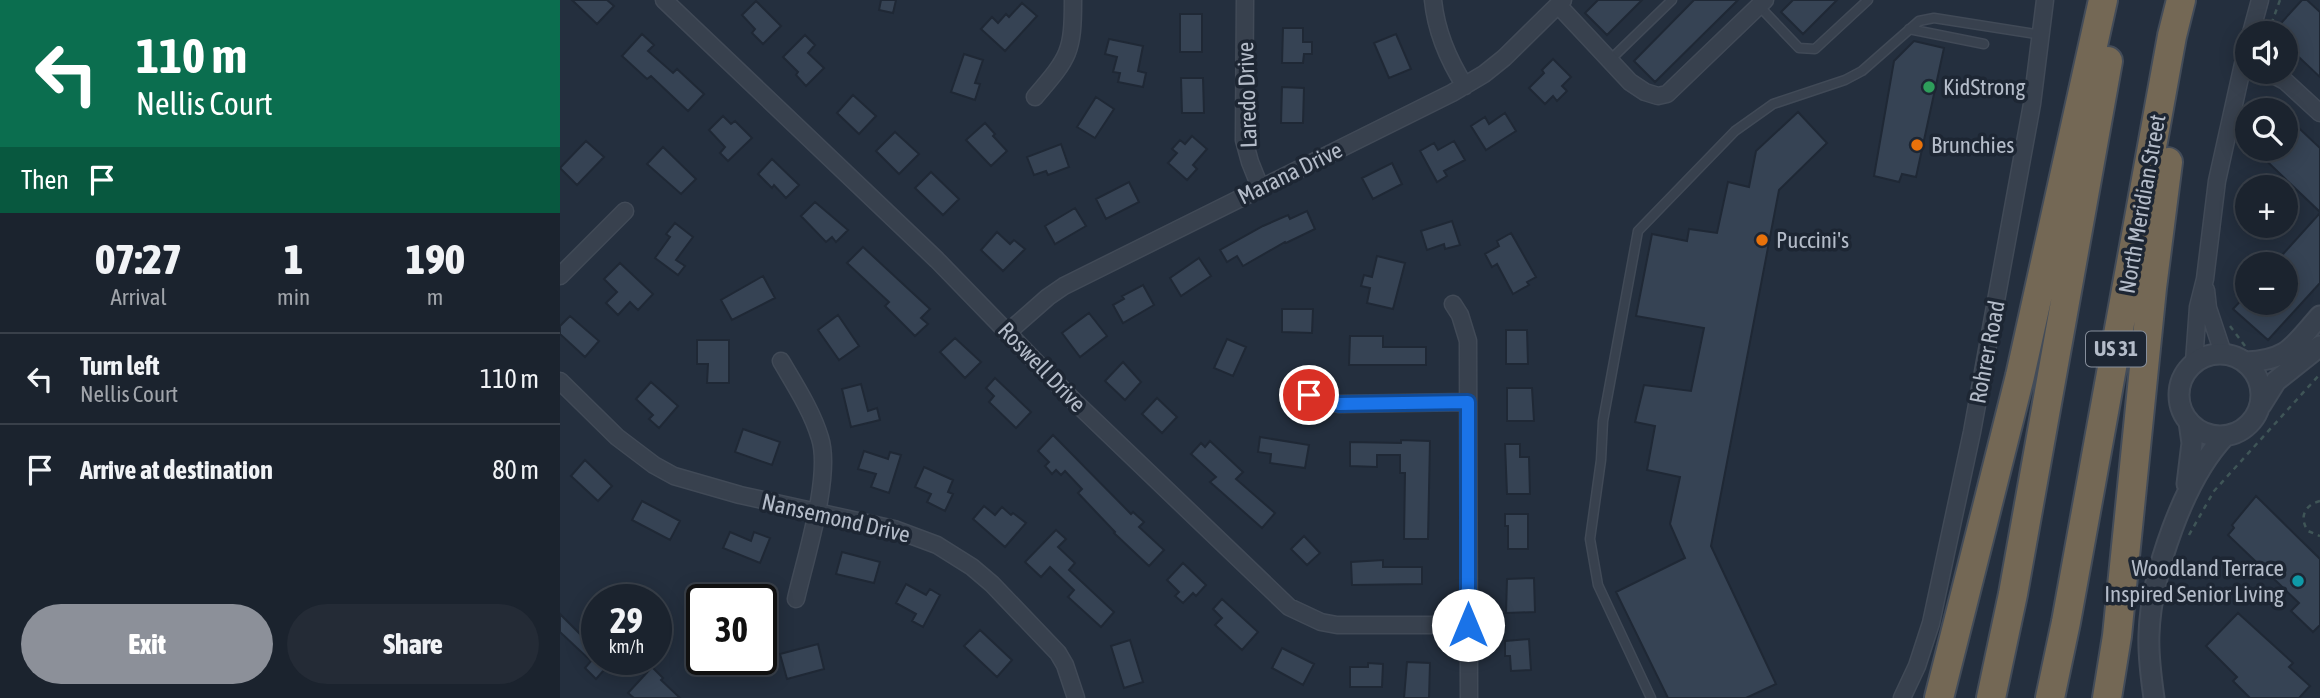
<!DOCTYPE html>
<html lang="en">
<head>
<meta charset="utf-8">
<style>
  body { margin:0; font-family:"Asap Condensed",sans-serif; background:#242b36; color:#f1f3f6; height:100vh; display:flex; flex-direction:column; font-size:26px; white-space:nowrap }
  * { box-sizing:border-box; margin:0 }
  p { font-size:23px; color:#a0a4aa }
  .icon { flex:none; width:38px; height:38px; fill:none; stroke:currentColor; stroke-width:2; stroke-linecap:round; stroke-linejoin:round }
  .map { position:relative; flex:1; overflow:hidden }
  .details { display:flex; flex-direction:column; background:#1b232e; width:560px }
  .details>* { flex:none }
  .hud { background:#0b6e4f; color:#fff; overflow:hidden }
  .tools { position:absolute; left:1675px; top:21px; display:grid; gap:14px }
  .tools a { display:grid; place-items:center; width:63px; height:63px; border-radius:50%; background:#1b232e; box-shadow:0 4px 18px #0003,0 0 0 2px #39404a; font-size:35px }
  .speed { position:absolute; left:21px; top:584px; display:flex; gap:14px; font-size:35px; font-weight:700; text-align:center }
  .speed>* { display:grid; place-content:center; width:91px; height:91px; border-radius:50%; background:#1b232e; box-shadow:0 4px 18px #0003,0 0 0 2px #39404a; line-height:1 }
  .speed small { font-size:18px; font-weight:400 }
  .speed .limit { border:4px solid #111; border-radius:10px; background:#fff; color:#111 }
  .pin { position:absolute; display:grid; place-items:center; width:60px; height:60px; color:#fff; margin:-30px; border:4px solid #fff; border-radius:50%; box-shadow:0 2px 7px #0007 }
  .me { position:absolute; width:77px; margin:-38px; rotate:0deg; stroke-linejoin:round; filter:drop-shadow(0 0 5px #0008) }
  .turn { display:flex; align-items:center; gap:24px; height:147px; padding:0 21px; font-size:32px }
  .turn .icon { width:91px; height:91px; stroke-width:2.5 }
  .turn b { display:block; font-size:49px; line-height:60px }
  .then { display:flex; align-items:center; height:66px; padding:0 21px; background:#0003; gap:14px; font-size:26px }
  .eta { display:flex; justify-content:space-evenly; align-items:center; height:119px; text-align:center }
  .eta b { font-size:42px; font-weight:800; line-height:49px }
  .primary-button { display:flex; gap:14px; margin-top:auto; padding:14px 21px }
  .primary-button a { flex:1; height:80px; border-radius:42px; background:#8c9099; color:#fff; font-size:28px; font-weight:800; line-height:80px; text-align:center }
  .primary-button a+a { background:#242b36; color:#f1f3f6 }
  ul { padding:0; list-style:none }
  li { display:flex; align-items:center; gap:21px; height:91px; padding:0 21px; border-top:2px solid #39404a }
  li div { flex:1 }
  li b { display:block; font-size:26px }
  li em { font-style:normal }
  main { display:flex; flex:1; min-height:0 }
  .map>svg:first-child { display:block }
  .building { fill:#364354; stroke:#1f2835; stroke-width:2 }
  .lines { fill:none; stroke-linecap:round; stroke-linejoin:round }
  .service-casing { stroke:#414a57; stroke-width:11 }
  .minor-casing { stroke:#414a57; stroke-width:19 }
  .tertiary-casing { stroke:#414a57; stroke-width:23 }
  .motorway-casing { stroke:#434c59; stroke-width:32 }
  .path { stroke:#3f5557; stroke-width:2.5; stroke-dasharray:5 5; stroke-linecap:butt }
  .service { stroke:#38414e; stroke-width:8 }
  .minor { stroke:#38414e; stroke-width:16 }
  .tertiary { stroke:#38414e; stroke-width:19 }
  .motorway { stroke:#746855; stroke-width:28 }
  .route-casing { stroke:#114b97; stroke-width:18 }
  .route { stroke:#1a73e8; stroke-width:12 }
  .leisure-dot { fill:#2e9e5b; stroke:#1d2633; stroke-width:2.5 }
  .food-dot { fill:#e8710a; stroke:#1d2633; stroke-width:2.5 }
  .culture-dot { fill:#0f9aa8; stroke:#1d2633; stroke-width:2.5 }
  .labels { text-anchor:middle; stroke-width:7; stroke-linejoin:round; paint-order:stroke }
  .shield { fill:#1d2633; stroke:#878f9c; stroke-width:2 }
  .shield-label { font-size:21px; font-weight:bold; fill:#b4bcc9 }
  .poi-label { font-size:23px; fill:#b4bcc9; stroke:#1d2633; text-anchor:start }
  .street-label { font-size:23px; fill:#b4bcc9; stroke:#1d2633 }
</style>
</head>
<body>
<main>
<section class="details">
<div class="hud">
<div class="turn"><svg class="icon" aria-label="left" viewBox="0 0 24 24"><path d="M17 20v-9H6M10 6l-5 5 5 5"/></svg><div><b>110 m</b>Nellis Court</div></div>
<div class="then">Then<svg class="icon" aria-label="arrive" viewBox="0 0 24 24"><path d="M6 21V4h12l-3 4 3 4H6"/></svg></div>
</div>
<div class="eta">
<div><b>07:27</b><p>Arrival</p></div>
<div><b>1</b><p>min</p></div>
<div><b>190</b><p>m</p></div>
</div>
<ul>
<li><svg class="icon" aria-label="left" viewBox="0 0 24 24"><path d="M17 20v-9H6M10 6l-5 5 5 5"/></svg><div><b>Turn left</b><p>Nellis Court</p></div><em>110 m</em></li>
<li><svg class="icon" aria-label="arrive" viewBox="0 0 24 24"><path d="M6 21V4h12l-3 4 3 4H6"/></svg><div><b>Arrive at destination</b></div><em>80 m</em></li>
</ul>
<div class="primary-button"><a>Exit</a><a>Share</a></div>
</section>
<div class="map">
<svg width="1760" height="698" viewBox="0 0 1760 698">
  <rect width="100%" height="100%" fill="#242f3e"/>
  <path class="building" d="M12,0H47L54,6L37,24Z
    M321,0H336L333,13L319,10Z
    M1038,0H1082L1047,35L1025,13Z
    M1134,0H1178L1095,82L1074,61Z
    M1233,0H1277L1243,34L1221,12Z
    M1742,0H1747L1760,12V77L1726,45V33H1712Z
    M196,1L221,26L203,44L192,33L195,29L182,15Z
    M462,3L477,16L445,51L421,29L432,17L438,23L446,14L449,17Z
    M620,14H642V52H620Z
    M723,28H743V42H752V54H744L743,63H722Z
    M82,34L94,45L88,51L113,73L117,69L144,94L128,111L91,76L87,79L62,56Z
    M836,34L851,69L829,78L814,43Z
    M245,35L255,45L248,53L264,68L246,86L236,75L238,72L223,57Z
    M549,39L583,46L578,71L586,73L583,87L558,82L560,73L553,72L557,57L545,54Z
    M1354,41L1384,48L1356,177L1342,174L1339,182L1314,176L1334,61Z
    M404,54L423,60L415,83L420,84L415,100L391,92Z
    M993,59L1011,77L1002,86L1007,91L997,101L993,96L985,104L969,88L984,73L982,70Z
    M621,78H643L644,113H622Z
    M722,87L744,88L743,123H721Z
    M293,95L316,116L299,134L277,113Z
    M536,97L554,109L535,138L517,127Z
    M1238,112L1267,143L1219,190L1151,546L1216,684L1186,698H1108L1056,592L1125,558L1110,524L1120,477L1087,470L1095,426L1075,422L1084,385L1131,391L1144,328L1076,316L1092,234L1127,241L1129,229L1157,233L1168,182L1189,187L1196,151Z
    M945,113L956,131L926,150L911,126L925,117L929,124Z
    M163,116L171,124L175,121L192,138L168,161L160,153L165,147L149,130Z
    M1726,116L1760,148V212L1694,149H1726Z
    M425,123L435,134L433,136L447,151L431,166L406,140Z
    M335,132L359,154L339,174L316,151Z
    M632,136L647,149L633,165L637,169L627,180L608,163L617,153L612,149L620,140L625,144Z
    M26,141L44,157L17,185L0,168Z
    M894,141L905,160L884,171L887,176L877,182L860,151L874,143L878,150Z
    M501,144L509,167L488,175L486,171L474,175L467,157Z
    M103,147L136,179L121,194L87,164Z
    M212,159L239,185L226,198L214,185L212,188L198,174Z
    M832,163L842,184L813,199L802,178Z
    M371,172L399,199L383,215L355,188Z
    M569,182L579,202L546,219L536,199Z
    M255,202L288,230L276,242L272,237L266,242L241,216Z
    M515,208L526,226L495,244L485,226Z
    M747,211L755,229L726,243L725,242L683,266L677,256L667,262L660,250L703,226L728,215L730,219Z
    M1760,213V283L1708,340L1673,309L1687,294V303H1726V264H1714Z
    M892,221L900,245L885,249L884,244L867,250L861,231Z
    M115,223L133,237L116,260L125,266L118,275L95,258L110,237L106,234Z
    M437,232L450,244L454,240L465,249L443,271L421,250Z
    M951,233L976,277L967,282L969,285L953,294L937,264L932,267L925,254L939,246L937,241Z
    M303,247L370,309L361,318L368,324L355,336L325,306L329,302L287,263Z
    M817,256L845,263L833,309L807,303L810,288L801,286L804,275L812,277Z
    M639,258L651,276L621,296L610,278Z
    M60,263L93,294L78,310L70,302L58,315L46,303L57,292L44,279Z
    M203,276L215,298L172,320L161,300Z
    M583,285L594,305L563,323L553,305L564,299L562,296Z
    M722,309H753L752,333L722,332Z
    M529,313L547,336L520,357L502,333Z
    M278,315L299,346L279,360L258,330Z
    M10,316L39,341L25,357L0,334V326Z
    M946,330H967L968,364H946Z
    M790,336H823V347H866V365H789Z
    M395,338L421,362L405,378L380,352Z
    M667,339L686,347L673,376L654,368Z
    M137,340H169V383H147L148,364H137Z
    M563,362L581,382L565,400L545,381Z
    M435,378L471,412L456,428L429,402L434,396L426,388Z
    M91,382L118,406L99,428L89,419L93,415L76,399Z
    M301,384L308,411L317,408L320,420L291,427L282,389Z
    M947,388H972L974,421H947Z
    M597,398L617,417L602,433L582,414Z
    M183,429L220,442L212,465L175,452Z
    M493,435L571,514L573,512L584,522L579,527L604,550L589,566L554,533L555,532L518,493L522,489L505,471L501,475L496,470L492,474L485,466L489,462L478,451Z
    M700,437L749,445L745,468L710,463L711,454L698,452Z
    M841,440L870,441L868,539H844L845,473H840V455H817V467L790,466V442L841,443Z
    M650,441L683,472L676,479L715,513L702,528L650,482L656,477L631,454L641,443L645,447Z
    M945,444H960V457H969L970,494H947Z
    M304,451L328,459L330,452L341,455L329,493L311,487L316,474L298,469Z
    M25,460L52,486L38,501L11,476Z
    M364,467L393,480L388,492L393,494L385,511L367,502L371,494L355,487Z
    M1696,496L1760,559V625L1753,632L1731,611L1739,603L1668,535L1674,528L1672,525Z
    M82,501L120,521L110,540L72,520Z
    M424,506L435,515L442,507L451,515L453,513L466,523L445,547L413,519Z
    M945,514H968V549H948V526H945Z
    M496,530L506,539L498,547L515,563L509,570L554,612L541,627L508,597L514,590L490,567L481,577L465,562Z
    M170,532L191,541L194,532L210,538L200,563L163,548Z
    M744,536L760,553L747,565L731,549Z
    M282,552L320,562L314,583L276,574Z
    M823,560V567H862V584L792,585L791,562Z
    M623,563L646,585L636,596L633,593L623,603L615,596L619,592L607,580Z
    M974,578L975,612L946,613L947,579Z
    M346,584L366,595L370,589L380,595L363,627L352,621L356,614L336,603Z
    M662,599L698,632L682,650L655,625L662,618L653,609Z
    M1678,613L1733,663L1729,667L1750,686L1739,698H1690L1673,681L1677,677L1646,646Z
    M0,614L25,639L31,633L37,638V660H53L36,679L25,668L31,661L0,632Z
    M420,630L452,660L437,677L404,646Z
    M969,639L971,670L951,671L950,656H945V641Z
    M570,640L583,682L564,688L551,646Z
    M258,644L264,669L227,679L220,654Z
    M722,648L754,664L743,685L712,668Z
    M847,662L870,663L869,698H844Z
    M808,663L823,664L822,687H790V667H808Z
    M92,667L103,678L101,680L120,698H74L68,693Z"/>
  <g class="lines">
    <defs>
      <path id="service" d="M1199,6L1239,48L1255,49L1308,0
        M1349,29L1424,44
        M1050,60L1112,0
        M1091,698L1038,585L1030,539L1041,460L1043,421L1078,231L1175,131L1213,104L1285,80L1302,71L1359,21L1374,18L1482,35"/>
      <path id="minor" d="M104,0L377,260L513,400L729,607L761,622L777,625H908
        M685,0L684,140L690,162L700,187
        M873,0C876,30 889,61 905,86
        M998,5L1070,82L1085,92L1098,96L1107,94L1205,0
        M1691,33L1700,0
        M1708,72L1725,81L1760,113
        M475,97C509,57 513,53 513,0
        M0,276L65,211
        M1646,290L1648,308L1663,353
        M893,304L900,315L908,341L909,698
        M447,333L488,297L504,286L892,93L924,74L944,58L1003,0
        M221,361C235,385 252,411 260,438C272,476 245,559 236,599
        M1634,362L1638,307L1645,279L1657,181L1687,46
        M0,381L57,437L94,465L114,476L180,495L334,529L377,545L412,567L432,584L498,653L505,665L516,698
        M734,389L763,400L779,404L908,402
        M1342,698L1357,666L1371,623L1412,432L1472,104L1485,0"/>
      <path id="tertiary" d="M1619 395a41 41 0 1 1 82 0a41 41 0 1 1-82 0Z
        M1686,362C1729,360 1733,346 1760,316
        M1701,405L1716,381L1760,346
        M1627,484L1632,443L1629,422
        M1594,698C1591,677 1588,655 1589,634C1591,574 1624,479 1665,436"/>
      <path id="motorway" d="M1379,698L1460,376L1543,0
        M1431,698L1453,594L1548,61
        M1490,698L1506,622L1612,36L1621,0
        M1547,698L1557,636L1592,288L1608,162"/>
    </defs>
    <use href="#service" class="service-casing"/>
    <use href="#minor" class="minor-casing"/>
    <use href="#tertiary" class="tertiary-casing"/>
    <use href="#motorway" class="motorway-casing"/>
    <path class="path" d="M1708,33L1720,0
      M1670,326L1685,346
      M1760,501C1744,505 1739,518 1748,531L1760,536
      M1629,535L1654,491L1760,374"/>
    <use href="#service" class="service"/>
    <use href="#minor" class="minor"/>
    <use href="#tertiary" class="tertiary"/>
    <use href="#motorway" class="motorway"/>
  </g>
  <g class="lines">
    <defs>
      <path id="route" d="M749,395L779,404L908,402V625"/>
    </defs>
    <use href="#route" class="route-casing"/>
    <use href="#route" class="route"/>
  </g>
  <circle class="leisure-dot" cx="1369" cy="87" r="7"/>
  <g class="food-dot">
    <circle cx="1357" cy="145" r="7"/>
    <circle cx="1202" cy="240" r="7"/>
  </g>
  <circle class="culture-dot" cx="1738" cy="581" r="7"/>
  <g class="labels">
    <rect class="shield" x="1526" y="331.5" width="60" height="35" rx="5"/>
    <g class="shield-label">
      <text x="1556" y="356">US 31</text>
    </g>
    <g class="poi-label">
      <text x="1383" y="95">KidStrong</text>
      <text x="1371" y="153">Brunchies</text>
      <text x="1216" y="248">Puccini's</text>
      <text x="1724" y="576" text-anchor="end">Woodland Terrace<tspan x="1724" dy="26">Inspired Senior Living</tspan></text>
    </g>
    <g class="street-label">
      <text transform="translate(687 95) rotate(-92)" y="8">Laredo Drive</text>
      <text transform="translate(730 173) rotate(-26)" y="8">Marana Drive</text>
      <text transform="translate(1582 204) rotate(-80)" y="8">North Meridian Street</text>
      <text transform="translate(1427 352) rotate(-79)" y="8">Rohrer Road</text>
      <text transform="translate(482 367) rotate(46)" y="8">Roswell Drive</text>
      <text transform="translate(276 518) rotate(13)" y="8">Nansemond Drive</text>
    </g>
  </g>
</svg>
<div class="tools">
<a><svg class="icon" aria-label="sound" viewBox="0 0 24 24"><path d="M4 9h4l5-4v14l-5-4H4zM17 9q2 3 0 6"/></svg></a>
<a><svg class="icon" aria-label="search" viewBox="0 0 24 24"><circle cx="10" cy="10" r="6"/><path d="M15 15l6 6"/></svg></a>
<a>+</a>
<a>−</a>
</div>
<div class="speed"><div>29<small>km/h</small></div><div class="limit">30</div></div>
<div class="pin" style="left:749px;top:395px;background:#d93025"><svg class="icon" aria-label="arrive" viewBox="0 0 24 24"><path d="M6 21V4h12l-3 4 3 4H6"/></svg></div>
<svg class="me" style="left:908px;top:625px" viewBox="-20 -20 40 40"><circle r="19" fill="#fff"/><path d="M0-13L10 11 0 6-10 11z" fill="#1a73e8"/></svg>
</div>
</main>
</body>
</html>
